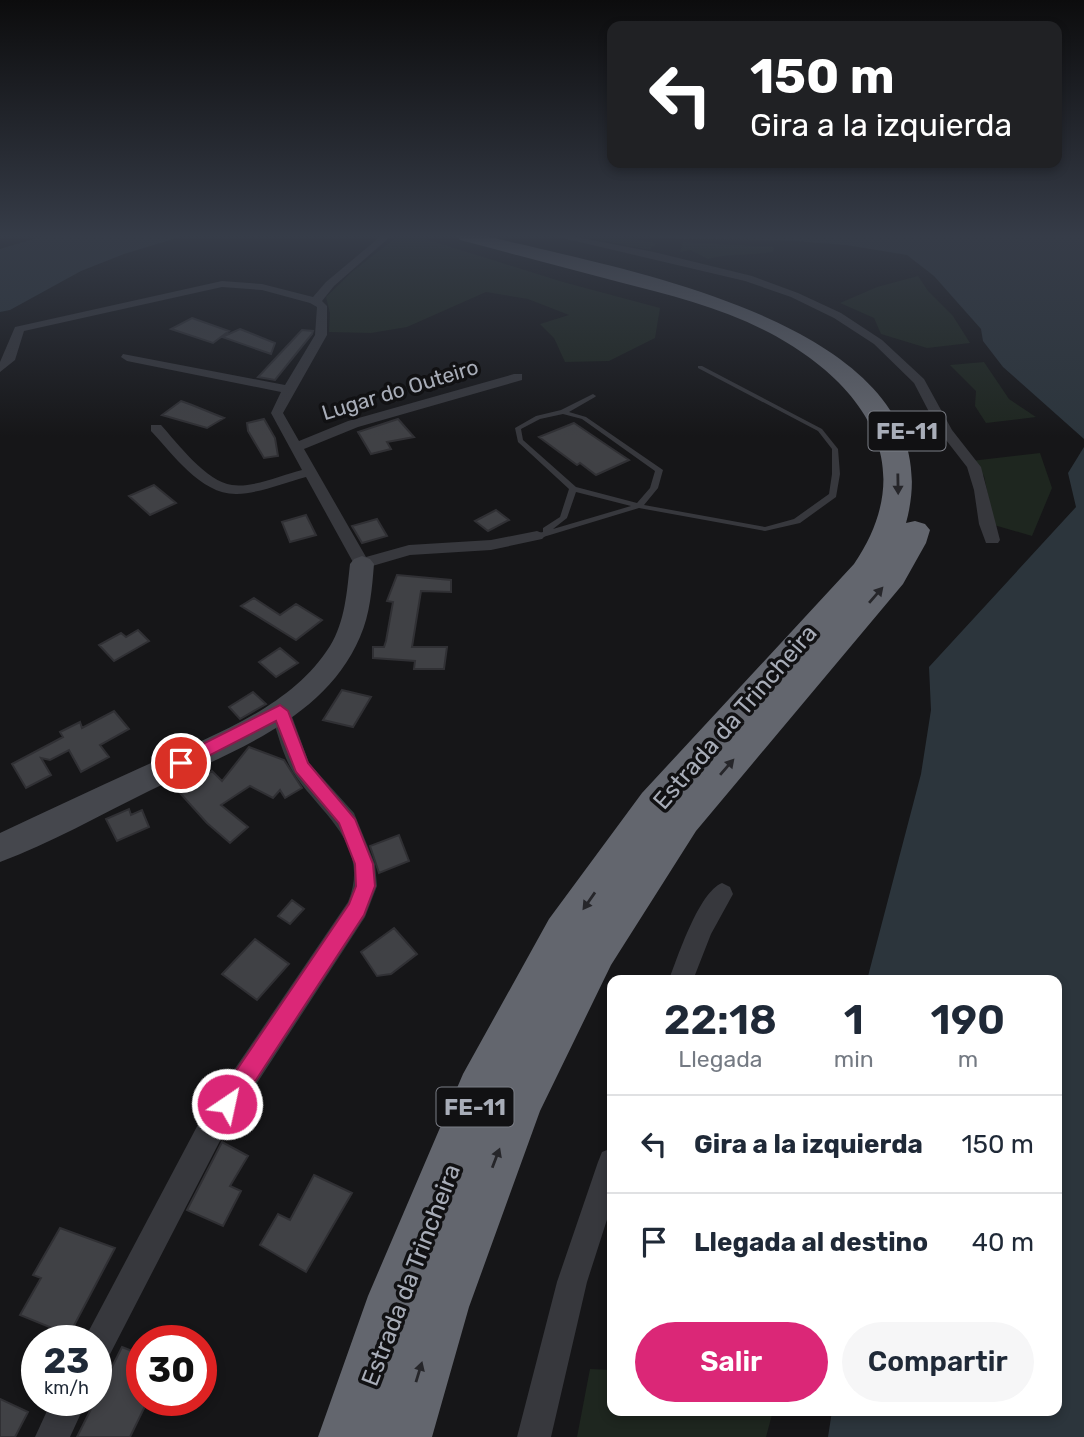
<!DOCTYPE html>
<html lang="es">
<head>
<meta charset="utf-8">
<style>
  body { margin:0; font-family:Rubik,sans-serif; background:#f6f6f7; color:#1f2937; height:100vh; display:flex; flex-direction:column; font-size:26px; white-space:nowrap }
  * { box-sizing:border-box; margin:0 }
  p { font-size:23px; color:#747a83 }
  .icon { flex:none; width:38px; height:38px; fill:none; stroke:currentColor; stroke-width:2; stroke-linecap:round; stroke-linejoin:round }
  .map { position:relative; flex:1; overflow:hidden }
  .drawer { position:absolute; left:607px; top:975px; width:455px; height:441px; display:flex; flex-direction:column; background:#fff; border-radius:14px; box-shadow:0 4px 10px #0003 }
  .drawer>* { flex:none }
  .guide { position:absolute; left:607px; top:21px; width:455px; height:147px; border-radius:14px; box-shadow:0 4px 10px #0003; background:#202124; color:#fff; overflow:hidden }
  .speed { position:absolute; left:21px; top:1325px; display:flex; gap:14px; font-size:35px; font-weight:700; text-align:center }
  .speed>* { display:grid; place-content:center; width:91px; height:91px; border-radius:50%; background:#fff; box-shadow:0 4px 10px #0003; line-height:1 }
  .speed small { font-size:18px; font-weight:400 }
  .speed .limit { border:10px solid #d22; background:#fff; color:#111 }
  .pin { position:absolute; display:grid; place-items:center; width:60px; height:60px; color:#fff; margin:-30px; border:4px solid #fff; border-radius:50%; box-shadow:0 2px 7px #0007 }
  .me { position:absolute; width:77px; margin:-38px; rotate:34deg; stroke-linejoin:round; filter:drop-shadow(0 0 5px #0008) }
  .turn { display:flex; align-items:center; gap:24px; height:147px; padding:0 28px; font-size:32px }
  .turn .icon { width:91px; height:91px; stroke-width:2.5 }
  .turn b { display:block; font-size:49px; line-height:60px }
  .eta { display:flex; justify-content:space-evenly; align-items:center; height:119px; text-align:center }
  .eta b { font-size:42px; font-weight:600; line-height:49px }
  .cta { display:flex; gap:14px; margin-top:auto; padding:14px 28px }
  .cta a { flex:1; height:80px; border-radius:42px; background:#db2777; color:#fff; font-size:28px; font-weight:600; line-height:80px; text-align:center }
  .cta a+a { background:#f6f6f7; color:#1f2937 }
  ul { padding:0; list-style:none }
  li { display:flex; align-items:center; gap:21px; height:98px; padding:0 28px; border-top:2px solid #e0e1e3 }
  li div { flex:1 }
  li b { display:block; font-size:26px }
  li em { font-style:normal }
  .map>svg:first-child { display:block }
  .green { fill:#1e261f }
  .water { fill:#2c353c }
  .building { fill:#404145; stroke:#303034; stroke-width:2 }
  .lines { fill:none; stroke-linecap:round; stroke-linejoin:round }
  .lane { fill:#37383d; fill-rule:evenodd }
  .street { fill:#37383d; fill-rule:evenodd }
  .secondary { fill:#45474d; fill-rule:evenodd }
  .highway { fill:#63666e; fill-rule:evenodd }
  .oneway { fill:#26262a }
  .route { fill:#db2777; stroke:#8e194d; stroke-width:2 }
  .labels { text-anchor:middle; stroke-width:7; stroke-linejoin:round; paint-order:stroke }
  .far-street-label { font-size:21px; fill:#a8adb8; stroke:#111113 }
  .shield { fill:#111113; stroke:#7b7e86; stroke-width:2 }
  .shield-label { font-size:23px; font-weight:bold; fill:#a8adb8 }
  .street-label { font-size:24px; fill:#a8adb8; stroke:#111113 }
</style>
</head>
<body>
<div class="map">
<svg width="1084" height="1437" viewBox="0 0 1084 1437">
  <rect width="100%" height="100%" fill="#161618"/>
  <path class="green" d="M398,236H416L563,282L660,308L655,338L609,361L565,362L554,338L540,324L569,315L528,299L486,292L407,327L371,333L329,332L330,313L326,297L353,271Z
    M580,236H611L657,243L649,250Z
    M683,242L774,247L773,252C750,256 730,253 708,259L690,250L680,252Z
    M918,276L928,291L953,316L970,343L927,348L881,334L874,318L840,303L877,287Z
    M984,362L1009,399L1036,417L986,423L975,406L976,391L950,365Z
    M1040,453L1052,488L1032,536L994,525L984,476L971,461Z
    M590,1369L612,1370V1410L773,1411L766,1437H577Z"/>
  <path class="water" d="M43,236H183L124,254L81,271L10,310L0,312V249Z
    M642,236H1084V439L1003,367L983,341L981,329L934,276L907,255L846,245L781,240L678,239Z
    M1084,447V1437H828L832,1411L1057,1410V980H867L921,774L931,710L929,667L1076,507L1068,473Z"/>
  <path class="building" d="M192,318L229,331L213,343L171,329Z
    M240,329L275,343L271,354L222,337Z
    M302,330L313,331L312,334L275,380L258,377Z
    M181,401L192,405L224,418L207,428L162,415Z
    M264,419L275,438L278,456L264,458L248,431L247,423Z
    M398,419L414,437L387,442L391,449L371,454L358,432Z
    M574,423L608,446L629,460L596,475L580,463L577,465L539,437Z
    M154,485L176,503L150,515L129,496Z
    M496,510L509,520L488,531L475,521Z
    M306,515L316,535L290,542L282,522Z
    M377,519L387,536L362,543L352,526Z
    M397,575L451,580V592L421,591L412,647H447L444,669H414L415,661L373,658V647H384L386,641L393,602L387,601Z
    M254,598L280,615L296,604L322,620L296,640L241,606Z
    M138,630L149,641L114,661L99,645L121,633L126,637Z
    M280,648L298,663L276,677L259,662Z
    M342,690L371,697L353,727L323,720Z
    M253,692L266,704L240,719L229,707Z
    M114,711L129,729L100,745L109,757L81,772L69,750L50,760L41,758L51,775L26,788L12,764L63,737L60,732L80,722L82,728Z
    M249,747L284,760L302,788L285,798L280,790L273,798L250,786L221,805L248,827L230,843L207,823L179,792L212,771L222,781Z
    M129,809L131,815L142,810L149,827L117,841L106,819Z
    M399,835L409,861L379,873L370,846Z
    M292,900L304,909L290,924L278,916Z
    M394,928L417,954L391,974L377,976L361,952Z
    M255,939L289,964L257,1000L222,974Z
    M222,1142L248,1156L230,1186L241,1191L223,1226L187,1210Z
    M314,1175L352,1193L306,1272L260,1245L278,1214L290,1220Z
    M60,1228L115,1248L69,1335L20,1315L41,1278L33,1275Z
    M122,1347L142,1355V1400H148L130,1437H77Z
    M0,1399L28,1412L15,1437H0Z"/>
  <g class="lines">
    <path class="lane" d="M698,366H702L822,429L838,449L840,474L836,497L800,523L765,531L639,508L540,538H534V534L543,532V528L560,517L569,489L518,442L515,428L536,416L561,410L593,394L596,396L595,397L569,412L586,417L663,470L658,488L644,505L765,527L794,519L829,494L832,474V449L818,431L698,368ZM563,414L582,419L655,471L650,488L637,503L576,487L523,440L521,429L540,419ZM576,492L631,506L553,529L567,518Z"/>
    <path class="street" d="M381,236H391L334,286L322,301L327,306V335L283,413L299,441L348,421L514,374H522V380L358,427L304,449L366,557L409,545L491,540L537,531L542,533L545,536L542,539L491,550L410,555L362,569L354,564L306,477C284,483 260,493 237,494C201,495 173,454 151,431V425H161C177,443 207,482 232,485C254,488 281,475 302,470L271,413L281,392L127,361L121,357L123,354L285,385L315,335L317,307L310,303L262,290L222,287L24,331L15,360L0,372V362L15,327L222,281L262,284L313,297L326,282Z
      M554,236H571L654,252L752,276L798,293L841,313L882,340L924,379L952,430L981,467L1000,540L998,543H986L979,524L974,490L967,467L939,431L914,383L874,344L834,318L791,297L745,281Z
      M280,704L287,706L290,711L309,763L354,813L375,864L377,886L365,917L222,1137L107,1360L96,1365V1340H83L85,1338L202,1117L348,902C372,844 319,813 293,772C282,754 277,730 270,711L273,706Z
      M722,883L730,887L733,894L711,934L693,980H669C678,956 699,892 722,883Z
      M612,1148V1204L587,1282L551,1437H517L557,1282L598,1162L602,1152Z
      M52,1400H87L70,1437H35Z"/>
    <path class="secondary" d="M362,556L370,559L374,564C372,589 370,614 360,637C324,722 225,754 149,791C100,815 51,843 0,862V833C47,811 93,789 140,768C206,738 290,710 330,646C345,622 347,591 350,564L354,559Z"/>
    <path class="highway" d="M457,236H486C616,269 961,323 906,523L915,521L925,524L930,530L926,543L903,584L696,831L611,965L540,1111L469,1307L432,1437H318L368,1296L463,1074L549,919L642,793L854,564C922,464 863,383 770,333C723,308 670,295 619,282C566,268 513,254 460,240Z"/>
  </g>
  <defs><path id="oneway-solid" d="M-6-.8H1V-3.2L6.5 0L1 3.2V.8H-6Z" transform="scale(1.75)"/></defs>
  <g class="oneway">
    <use href="#oneway-solid" transform="translate(898 484) rotate(89)"/>
    <use href="#oneway-solid" transform="translate(876 595) rotate(-49)"/>
    <use href="#oneway-solid" transform="translate(727 767) rotate(-49)"/>
    <use href="#oneway-solid" transform="translate(589 901) rotate(125)"/>
    <use href="#oneway-solid" transform="translate(496 1158) rotate(-69)"/>
    <use href="#oneway-solid" transform="translate(419 1372) rotate(-73)"/>
  </g>
  <linearGradient id="sky" x2="0" y2="1"><stop stop-color="#0c0c0d"/><stop offset="0.54" stop-color="#363c48"/><stop offset="1" stop-color="#363c48" stop-opacity="0"/></linearGradient>
  <rect width="1084" height="437" fill="url(#sky)"/>
  <path class="route" d="M280,705L288,711L308,763L355,819L373,864L375,886L364,915L235,1112L227,1115L219,1112L215,1104L219,1096L349,904L356,886L355,864L339,823L296,772L276,721L187,767H175L173,763L175,758Z"/>
  <g class="labels">
    <g class="far-street-label">
      <text transform="translate(400 390) rotate(-17)" y="7">Lugar do Outeiro</text>
    </g>
    <g class="shield">
      <rect x="868.5" y="411.5" width="77" height="39" rx="5"/>
      <rect x="436.5" y="1087.5" width="77" height="39" rx="5"/>
    </g>
    <g class="shield-label">
      <text x="907" y="439">FE-11</text>
      <text x="475" y="1115">FE-11</text>
    </g>
    <g class="street-label">
      <text transform="translate(735 717) rotate(-49)" y="8">Estrada da Trincheira</text>
      <text transform="translate(411 1275) rotate(-69)" y="8">Estrada da Trincheira</text>
    </g>
  </g>
</svg>
<div class="speed"><div>23<small>km/h</small></div><div class="limit">30</div></div>
<div class="pin" style="left:181px;top:763px;background:#d93025"><svg class="icon" aria-label="arrive" viewBox="0 0 24 24"><path d="M6 21V4h12l-3 4 3 4H6"/></svg></div>
<svg class="me" style="left:227px;top:1104px" viewBox="-20 -20 40 40"><circle r="17" fill="#db2777" stroke="#fff" stroke-width="3"/><path d="M0-11L8 9 0 5-8 9z" fill="#fff"/></svg>
<div class="guide">
<div class="turn"><svg class="icon" aria-label="left" viewBox="0 0 24 24"><path d="M17 20v-9H6M10 6l-5 5 5 5"/></svg><div><b>150 m</b>Gira a la izquierda</div></div>
</div>
<section class="drawer">
<div class="eta">
<div><b>22:18</b><p>Llegada</p></div>
<div><b>1</b><p>min</p></div>
<div><b>190</b><p>m</p></div>
</div>
<ul>
<li><svg class="icon" aria-label="left" viewBox="0 0 24 24"><path d="M17 20v-9H6M10 6l-5 5 5 5"/></svg><div><b>Gira a la izquierda</b></div><em>150 m</em></li>
<li><svg class="icon" aria-label="arrive" viewBox="0 0 24 24"><path d="M6 21V4h12l-3 4 3 4H6"/></svg><div><b>Llegada al destino</b></div><em>40 m</em></li>
</ul>
<div class="cta"><a>Salir</a><a>Compartir</a></div>
</section>
</div>
</body>
</html>
